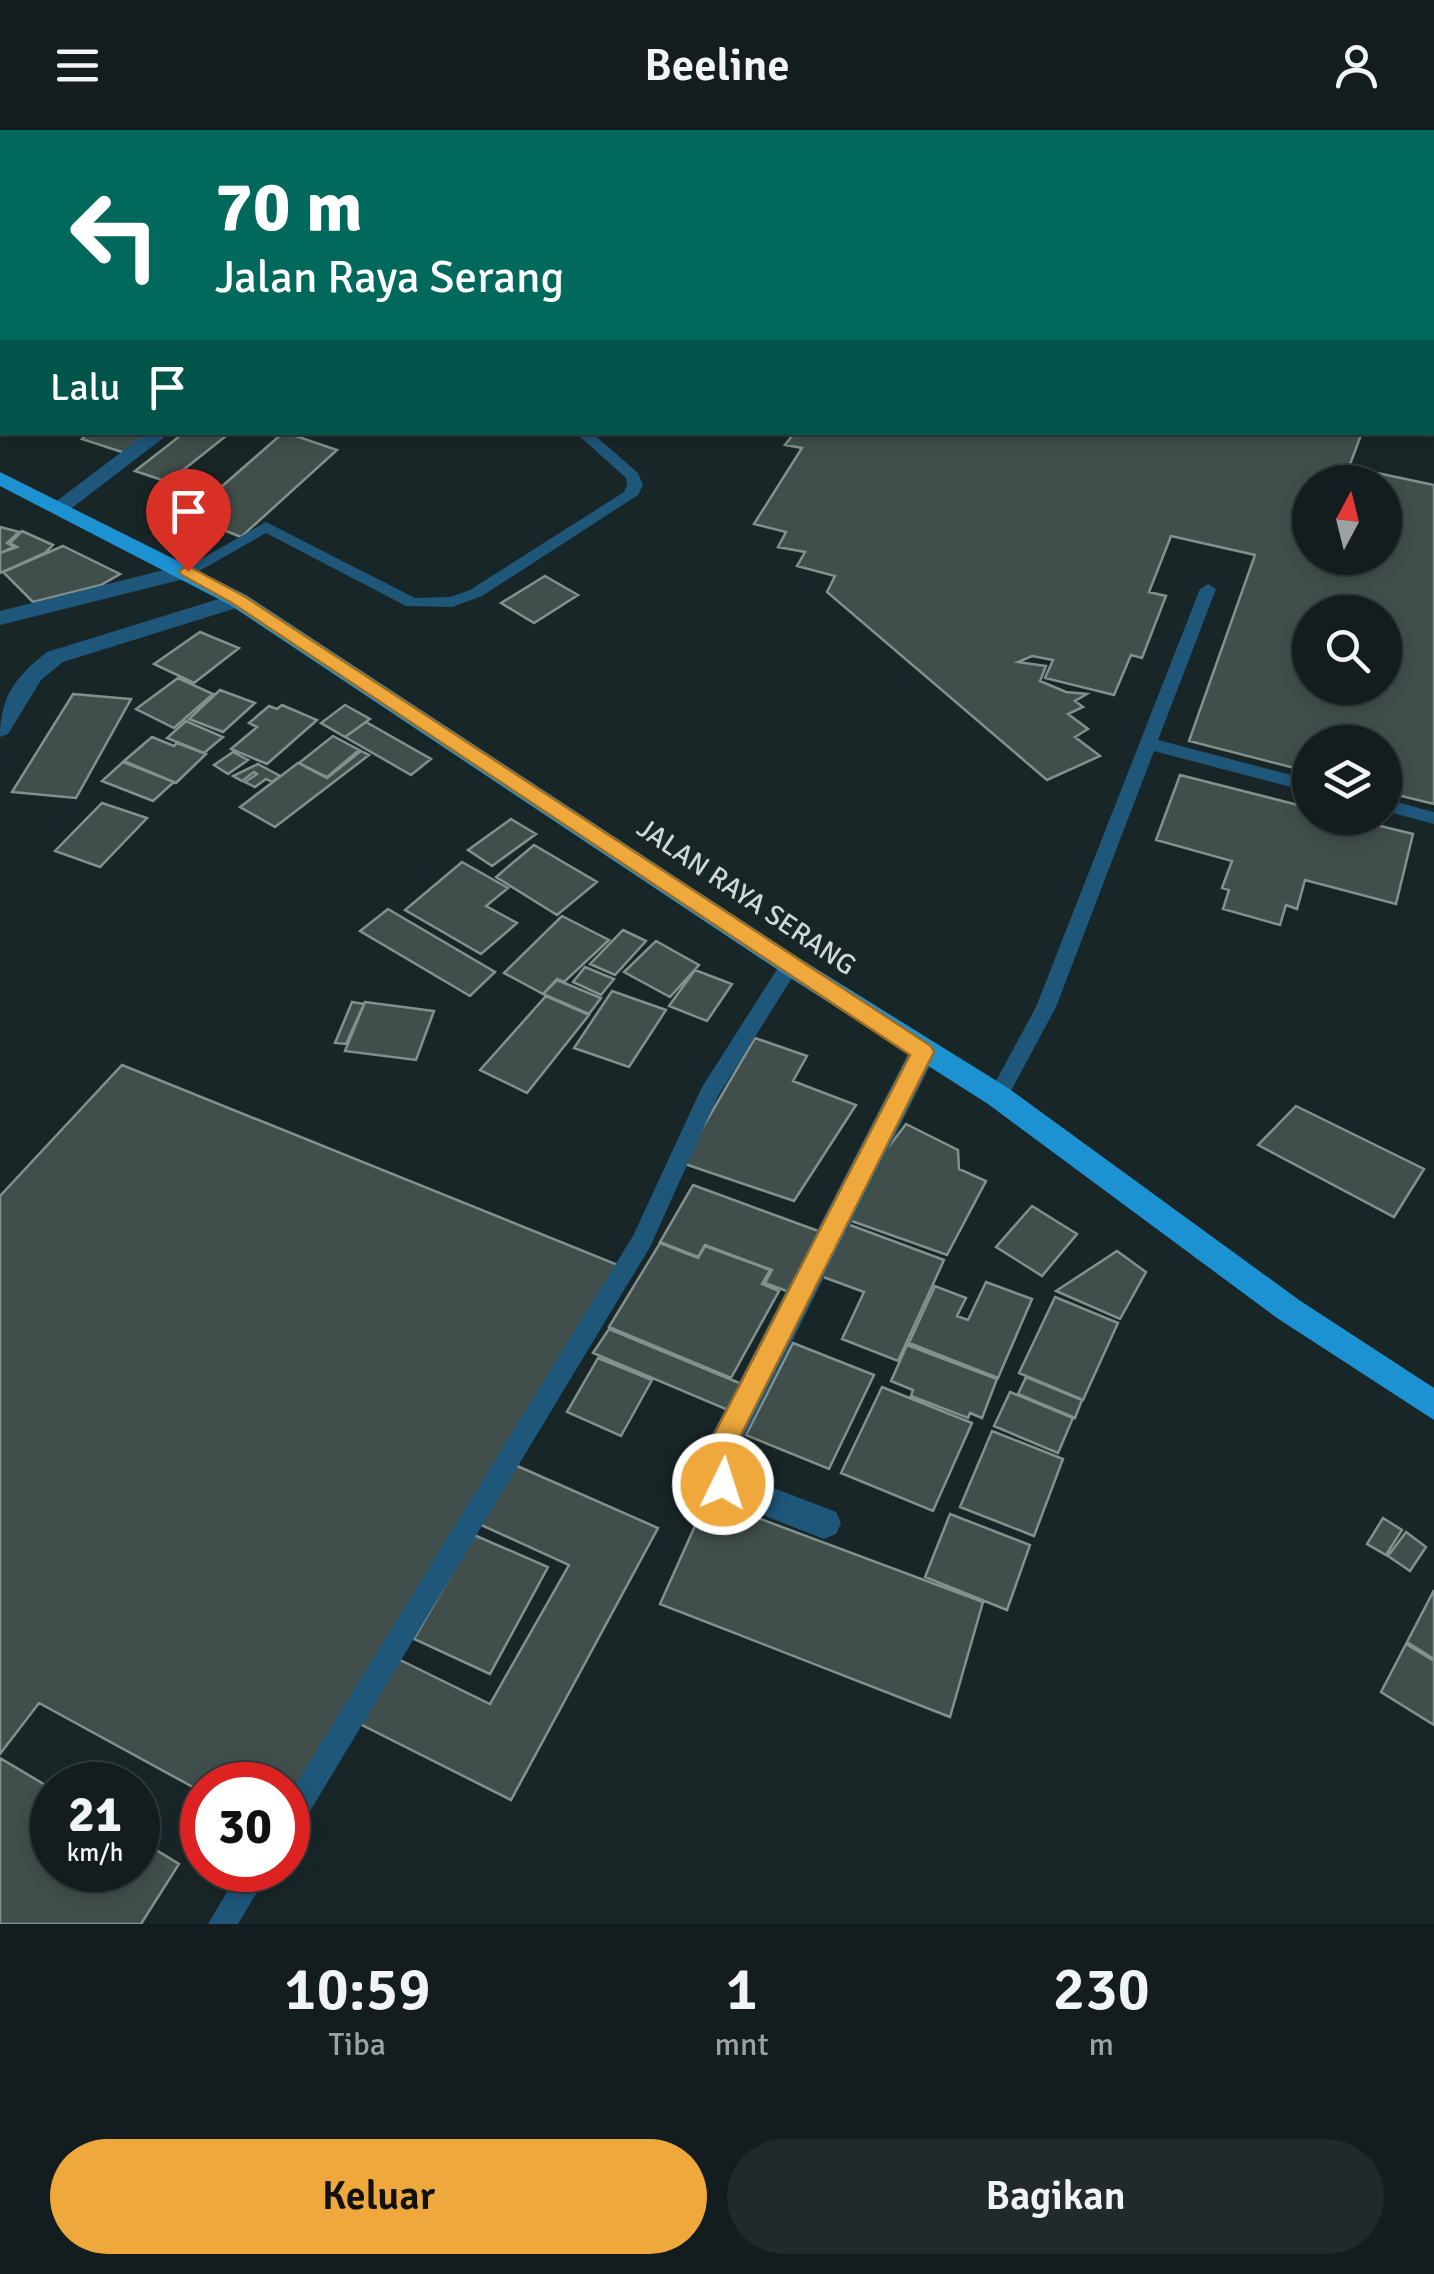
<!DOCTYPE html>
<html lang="id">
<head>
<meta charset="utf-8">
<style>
  body { margin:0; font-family:Signika,sans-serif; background:#20292b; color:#f1f3f6; height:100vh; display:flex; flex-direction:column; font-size:38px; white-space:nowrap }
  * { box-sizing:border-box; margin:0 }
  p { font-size:32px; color:#9da1a4 }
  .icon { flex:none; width:55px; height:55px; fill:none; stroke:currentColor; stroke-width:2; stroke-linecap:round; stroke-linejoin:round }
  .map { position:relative; height:1794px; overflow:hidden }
  .drawer { display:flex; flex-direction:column; background:#131c1e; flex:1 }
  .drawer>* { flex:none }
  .banner { position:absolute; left:0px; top:0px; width:1435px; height:305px; box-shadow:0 5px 15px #0003,0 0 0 2px #323a3c; background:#00695c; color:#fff; overflow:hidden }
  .needle { width:65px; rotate:7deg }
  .buttons { position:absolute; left:1292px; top:335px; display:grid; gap:20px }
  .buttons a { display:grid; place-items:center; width:110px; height:110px; border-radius:50%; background:#131c1e; box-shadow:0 5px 15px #0003,0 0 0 2px #323a3c; font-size:50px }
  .speed { position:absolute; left:30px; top:1632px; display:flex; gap:20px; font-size:50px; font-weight:700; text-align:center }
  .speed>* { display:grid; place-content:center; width:130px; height:130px; border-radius:50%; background:#131c1e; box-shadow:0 5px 15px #0003,0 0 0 2px #323a3c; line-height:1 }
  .speed small { font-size:25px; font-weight:400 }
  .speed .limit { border:15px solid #d22; background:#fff; color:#111 }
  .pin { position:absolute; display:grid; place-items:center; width:85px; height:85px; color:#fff; margin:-102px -42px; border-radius:50% 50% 50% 0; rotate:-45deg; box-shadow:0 0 10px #0007 }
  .pin .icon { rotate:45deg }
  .me { position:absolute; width:110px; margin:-55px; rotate:4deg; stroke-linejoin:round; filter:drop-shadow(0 0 8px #0008) }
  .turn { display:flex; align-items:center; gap:35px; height:210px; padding:0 50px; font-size:45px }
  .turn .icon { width:130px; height:130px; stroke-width:2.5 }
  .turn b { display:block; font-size:70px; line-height:85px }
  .then { display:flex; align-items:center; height:95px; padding:0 50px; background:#0003; gap:20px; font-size:38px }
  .eta { display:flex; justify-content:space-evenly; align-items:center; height:170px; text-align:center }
  .eta b { font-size:60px; font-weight:600; line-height:70px }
  .button { display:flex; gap:20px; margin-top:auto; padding:20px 50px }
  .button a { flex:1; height:115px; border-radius:60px; background:#eea83c; color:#111; font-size:40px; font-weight:600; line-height:115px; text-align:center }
  .button a+a { background:#20292b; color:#f1f3f6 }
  header { display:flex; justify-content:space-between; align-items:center; height:130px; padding:0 50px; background:#131c1e; font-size:45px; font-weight:600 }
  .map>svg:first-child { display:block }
  .building { fill:#414f4c; stroke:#82918e; stroke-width:2.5; fill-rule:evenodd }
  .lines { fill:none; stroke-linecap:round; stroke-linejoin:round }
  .service { fill:#1e577a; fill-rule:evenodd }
  .minor { fill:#1e577a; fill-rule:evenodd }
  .trunk { fill:#1c92d2; fill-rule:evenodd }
  .route { fill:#eea83c; stroke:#9b6d27; stroke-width:2.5 }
  .labels { text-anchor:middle; stroke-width:10; stroke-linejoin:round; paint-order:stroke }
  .street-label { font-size:28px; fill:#cfd7d9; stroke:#192628 }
</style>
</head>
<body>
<header><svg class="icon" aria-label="menu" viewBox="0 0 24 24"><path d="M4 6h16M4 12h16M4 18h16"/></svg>Beeline<svg class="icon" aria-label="person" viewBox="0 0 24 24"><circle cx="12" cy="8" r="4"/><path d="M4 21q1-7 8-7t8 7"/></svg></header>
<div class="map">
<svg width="1434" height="1794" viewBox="0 0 1434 1794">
  <rect width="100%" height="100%" fill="#192628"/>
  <path class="building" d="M0,0H99L2,2V7Z
    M939,0H1065L1082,2H959Z
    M1230,0H1434V38L1432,2Z
    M90,302H149L125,323L82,309Z
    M185,302H231L168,352L135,341Z
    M284,302L337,320L241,407L188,386Z
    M795,302L1361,305L1349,337L1434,355V674L1385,662V612H1310V642L1189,611L1255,425L1171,406L1149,462L1166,466L1142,528L1131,525L1114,565L1045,548L1053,530L1032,526L1018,532L1046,536L1040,551L1066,562L1087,564L1075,571L1083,577L1068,584L1088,599L1075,607L1100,626L1047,650L827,462L835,446L797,436L805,422L778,417L786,402L754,394L802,318L785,315ZM1310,352H1385V428H1310ZM1310,482H1385V558H1310Z
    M0,397L19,402L7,413L14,417L0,423Z
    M22,401L53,415L45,423L0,443V423L17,417L10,413Z
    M63,416L120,444L101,455L33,472L3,442Z
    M545,446L578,465L534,493L501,473Z
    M200,502L239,518L194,553L154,534Z
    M178,548L213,564L174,598L136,579Z
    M220,560L255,573L223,602L189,589Z
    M73,564L131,569L76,668L12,662Z
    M282,575L317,590L267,634L231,619L257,597L249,593L269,576L277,579Z
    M345,575L370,589L345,607L321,593Z
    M186,591L223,607L204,623L167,608Z
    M366,592L431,629L411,645L345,607Z
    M333,606L359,620L327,647L299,633Z
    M152,607L174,616L177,613L206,624L176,653L124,631Z
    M361,621L369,625L275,697L240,677L298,633L327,648Z
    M233,622L248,630L228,644L214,635Z
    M123,632L174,652L153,671L102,651Z
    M258,634L280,646L272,652L266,649L255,657L245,652L257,644L254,642L242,651L233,646Z
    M1180,645L1310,678V688H1348L1413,704L1396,774L1305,750L1297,779L1286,775L1280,795L1223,779L1229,760L1222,758L1232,731L1156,710Z
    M102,673L147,688L100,737L55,721Z
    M511,689L536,704L492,736L468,720Z
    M534,715L597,752L557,785L496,747Z
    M462,732L508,758L486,776L517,793L481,824L405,780Z
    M388,779L495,842L470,866L360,801Z
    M562,786L609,810L564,852L557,849L543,864L504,843Z
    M623,800L646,811L615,845L590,834Z
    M656,811L699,835L670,867L624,842Z
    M585,837L614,849L601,865L573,852Z
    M695,840L732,854L707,891L669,876Z
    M557,850L601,868L589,884L543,864Z
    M612,861L666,880L629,937L574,918Z
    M546,866L589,885L527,963L480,940Z
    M352,872L364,874L346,914L335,913Z
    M365,872L434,881L416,930L345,921Z
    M755,908L807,926L793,951L856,975L794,1071L682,1033Z
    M122,935L623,1137L288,1681V1655H202V1662L39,1573L0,1624V1066Z
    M1296,976L1424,1039L1394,1087L1258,1015Z
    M906,994L958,1020L959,1039L986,1051L947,1125L846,1089L870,1041Z
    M693,1055L821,1102L789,1162L765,1153L772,1140L705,1115L698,1127L660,1112Z
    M1032,1076L1077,1104L1042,1146L996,1117Z
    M842,1092L944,1130L898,1231L842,1209L864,1162L815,1144Z
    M660,1113L698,1128L705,1116L770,1140L762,1154L779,1161L731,1248L609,1197Z
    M1117,1121L1146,1142L1120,1189L1056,1161Z
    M986,1152L1032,1169L998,1248L909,1213L935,1156L966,1168L957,1186L968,1190Z
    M1055,1167L1118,1193L1083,1270L1019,1243Z
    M609,1199L749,1257L735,1283L593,1223Z
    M793,1213L874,1245L829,1339L746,1305Z
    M907,1215L997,1249L982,1288L970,1283L968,1288L911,1266L913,1260L891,1251Z
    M598,1228L652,1250L621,1306L567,1282Z
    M1026,1247L1082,1270L1075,1288L1018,1264Z
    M882,1257L972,1293L933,1381L841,1343Z
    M1010,1262L1073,1288L1058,1323L994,1296Z
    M992,1301L1063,1329L1034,1406L960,1377Z
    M515,1335L658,1398L511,1670L352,1590L392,1526L490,1574L569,1435L479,1394Z
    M707,1369L983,1472L950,1587L660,1474Z
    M950,1384L1030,1415L1007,1480L925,1447Z
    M1383,1388L1402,1400L1386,1425L1367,1414Z
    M1406,1402L1426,1417L1410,1441L1388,1426Z
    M474,1405L548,1437L490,1544L414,1509Z
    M1434,1460V1529L1407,1512Z
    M1406,1514L1434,1531V1595L1381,1562Z
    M0,1628L52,1659V1740H138V1709L179,1734L141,1794H0Z"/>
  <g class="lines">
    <path class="service" d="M575,302H591L638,343L643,355L638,365L482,466L452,477L406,476L266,403L194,444H182L180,441L266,392L415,468L450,467L470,460L624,362L627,355L626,348Z
      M1208,454L1216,459L1158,610L1310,650V662L1154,621L1056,877L1005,972H991L988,966L1036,877L1200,459Z
      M1385,669L1434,682V694L1385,681Z
      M790,828L800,835L718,966L650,1117L298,1701L288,1704V1667L633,1106L702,957L783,830Z
      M240,1740H270L238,1794H208Z"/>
    <path class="minor" d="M0,45H2V55H0Z
      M1432,95H1434V105H1432Z
      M148,302H171L68,381H54L50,377L54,373Z
      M188,434L199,441L196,446L0,495V481Z
      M238,463L249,470L246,475L63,532L41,550L8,604L0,607C0,567 16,546 47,522Z
      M923,911L933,914L937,922L734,1327L737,1344L836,1382L841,1393L836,1404L824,1409L711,1365L701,1326L909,922L913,914Z"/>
    <path class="trunk" d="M0,342L246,465L799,828L1008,958L1299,1170L1434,1258V1290L1277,1188L988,974L781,842L230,475L0,356Z"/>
  </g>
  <path class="route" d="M188,436L244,466L931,916L934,922L730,1327L737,1354L733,1363L723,1366L713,1363L703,1326L910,925L232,473L182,445L179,441Z"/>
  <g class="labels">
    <g class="street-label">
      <text transform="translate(747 766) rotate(34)" y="10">JALAN RAYA SERANG</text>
    </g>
  </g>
</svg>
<div class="buttons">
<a><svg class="needle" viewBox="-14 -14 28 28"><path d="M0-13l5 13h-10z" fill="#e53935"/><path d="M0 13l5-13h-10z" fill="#9da1a4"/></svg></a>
<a><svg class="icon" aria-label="search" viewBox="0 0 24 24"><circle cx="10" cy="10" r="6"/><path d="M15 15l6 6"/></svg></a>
<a><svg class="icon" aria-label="layers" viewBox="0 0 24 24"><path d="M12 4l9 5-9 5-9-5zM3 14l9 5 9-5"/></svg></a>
</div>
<div class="speed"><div>21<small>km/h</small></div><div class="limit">30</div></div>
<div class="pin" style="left:188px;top:441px;background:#d93025"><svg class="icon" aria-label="arrive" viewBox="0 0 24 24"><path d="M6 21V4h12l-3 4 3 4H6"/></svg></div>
<svg class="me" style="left:723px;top:1354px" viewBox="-20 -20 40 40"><circle r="17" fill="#eea83c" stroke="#fff" stroke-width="3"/><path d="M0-11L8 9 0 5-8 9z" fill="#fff"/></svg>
<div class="banner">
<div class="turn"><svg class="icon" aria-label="left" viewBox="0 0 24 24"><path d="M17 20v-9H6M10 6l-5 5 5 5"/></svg><div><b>70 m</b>Jalan Raya Serang</div></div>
<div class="then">Lalu<svg class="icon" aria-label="arrive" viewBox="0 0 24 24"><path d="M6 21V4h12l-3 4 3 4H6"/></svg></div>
</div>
</div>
<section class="drawer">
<div class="eta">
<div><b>10:59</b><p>Tiba</p></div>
<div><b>1</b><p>mnt</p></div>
<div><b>230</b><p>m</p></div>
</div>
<div class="button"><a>Keluar</a><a>Bagikan</a></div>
</section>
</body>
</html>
